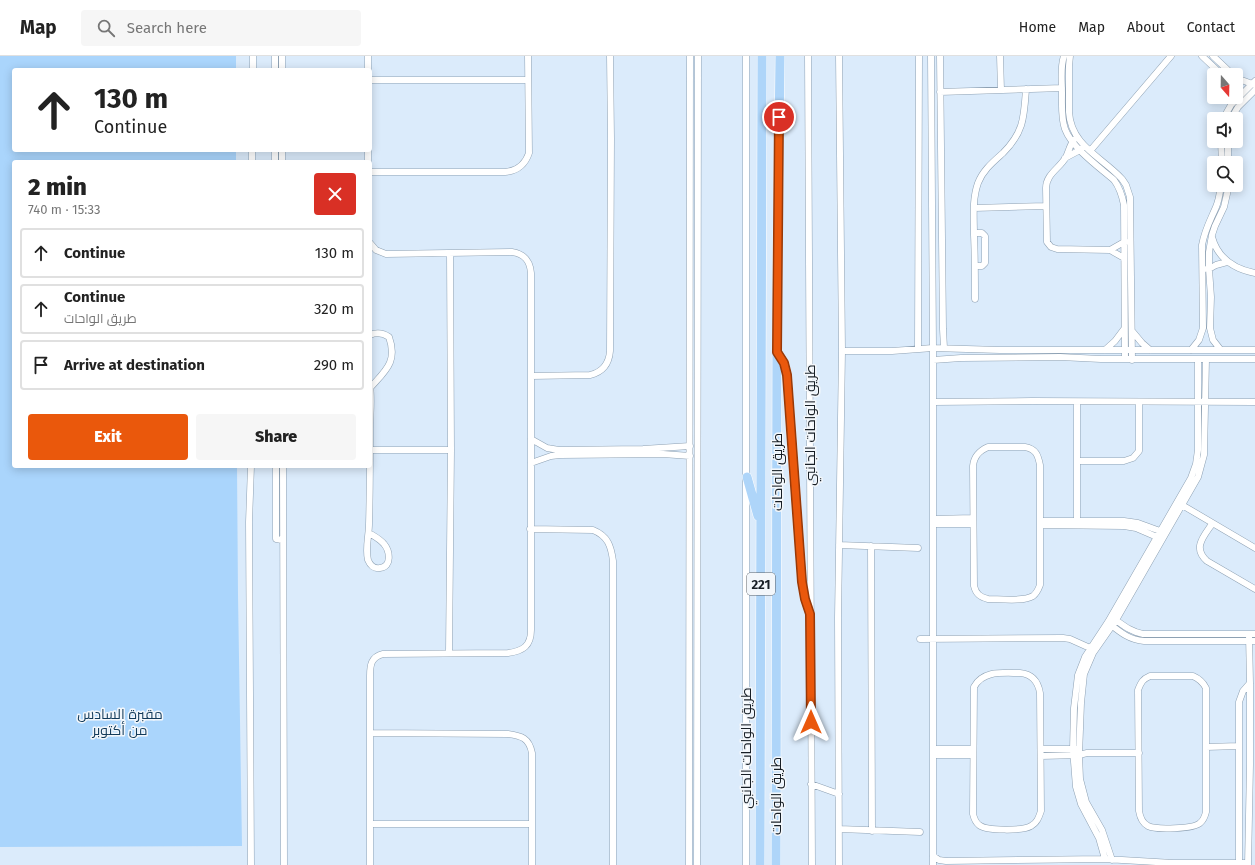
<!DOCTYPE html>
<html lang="en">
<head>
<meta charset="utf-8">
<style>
  body { margin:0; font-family:"Fira Sans",Cairo,sans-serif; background:#f6f6f6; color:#222; height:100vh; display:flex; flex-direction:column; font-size:15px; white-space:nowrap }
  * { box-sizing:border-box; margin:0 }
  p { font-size:13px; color:#767676 }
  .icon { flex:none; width:22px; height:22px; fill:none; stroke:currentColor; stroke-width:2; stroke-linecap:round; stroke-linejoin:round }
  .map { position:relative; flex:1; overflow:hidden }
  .sheet { position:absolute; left:12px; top:104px; width:360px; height:308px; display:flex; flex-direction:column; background:#fff; border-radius:4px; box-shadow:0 2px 10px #0003 }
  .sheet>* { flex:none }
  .banner { position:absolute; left:12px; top:12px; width:360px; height:84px; border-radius:4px; box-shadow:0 2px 10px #0003; background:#fff; color:#222; overflow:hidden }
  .needle { width:26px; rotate:160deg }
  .tools { position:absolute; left:1207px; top:12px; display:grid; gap:8px }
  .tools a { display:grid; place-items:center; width:36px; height:36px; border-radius:4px; background:#fff; box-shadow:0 2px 10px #0003; font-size:20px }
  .pin { position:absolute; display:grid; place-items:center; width:34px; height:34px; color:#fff; margin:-17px; border:2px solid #fff; border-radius:50%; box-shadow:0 1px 4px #0007 }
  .me { position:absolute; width:44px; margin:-22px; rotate:0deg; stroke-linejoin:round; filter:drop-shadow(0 0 3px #0008) }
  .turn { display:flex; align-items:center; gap:14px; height:84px; padding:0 16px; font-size:18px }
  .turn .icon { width:52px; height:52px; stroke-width:2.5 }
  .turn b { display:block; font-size:28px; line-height:34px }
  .round { display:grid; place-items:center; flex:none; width:42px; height:42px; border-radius:4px; background:#f6f6f6 }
  .summary { display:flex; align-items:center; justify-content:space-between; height:68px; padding:0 16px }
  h1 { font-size:24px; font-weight:800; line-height:30px }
  .primary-button { display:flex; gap:8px; margin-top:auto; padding:8px 16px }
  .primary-button a { flex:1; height:46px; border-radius:4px; background:#ea580c; color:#fff; font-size:16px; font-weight:800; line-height:46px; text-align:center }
  .primary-button a+a { background:#f6f6f6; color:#222 }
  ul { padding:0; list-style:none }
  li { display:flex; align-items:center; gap:12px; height:50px; margin:0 8px 6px; padding:0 8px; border:2px solid #e0e0e0; border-radius:4px }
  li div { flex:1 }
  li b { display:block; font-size:15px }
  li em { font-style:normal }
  header { display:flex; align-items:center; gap:24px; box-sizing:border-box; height:56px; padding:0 20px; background:#fff; border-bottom:1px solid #e0e0e0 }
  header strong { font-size:19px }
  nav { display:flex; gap:22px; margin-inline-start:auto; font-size:14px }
  .search { width:280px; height:36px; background:#f6f6f6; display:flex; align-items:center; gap:10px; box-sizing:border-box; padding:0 14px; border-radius:4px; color:#767676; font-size:15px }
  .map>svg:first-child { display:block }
  .green { fill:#aad5fc }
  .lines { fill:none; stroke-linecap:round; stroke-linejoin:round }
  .minor-casing { stroke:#8ea1b3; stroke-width:7 }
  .highway-casing { stroke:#fff; stroke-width:10 }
  .minor { stroke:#fff; stroke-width:6 }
  .highway { stroke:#aed5f9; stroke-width:9 }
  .route-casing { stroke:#983908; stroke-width:10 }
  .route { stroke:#ea580c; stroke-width:7 }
  .labels { text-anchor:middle; stroke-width:3; stroke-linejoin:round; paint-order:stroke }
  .shield { fill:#f3f7fb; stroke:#595f65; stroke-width:1 }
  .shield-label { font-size:13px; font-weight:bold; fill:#171e25 }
  .street-label { font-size:14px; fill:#171e25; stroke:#f3f7fb }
  .park-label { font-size:14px; fill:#113a5a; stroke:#f3f7fb }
</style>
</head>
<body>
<header>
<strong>Map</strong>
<div class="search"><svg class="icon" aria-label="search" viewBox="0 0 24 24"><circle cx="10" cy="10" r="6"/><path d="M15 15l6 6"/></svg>Search here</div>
<nav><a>Home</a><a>Map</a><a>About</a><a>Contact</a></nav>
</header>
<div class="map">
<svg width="1255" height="809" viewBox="0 0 1255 809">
  <rect width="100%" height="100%" fill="#dbebfb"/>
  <path class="green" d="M0,0H236V14H14V94H236V106H14V410H237L238,539L242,790L0,791Z"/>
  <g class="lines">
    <defs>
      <path id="minor" d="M275,0V14
        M282,0V14
        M368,0V14
        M808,0L812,809
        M931,0L933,292V809
        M940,0L943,273L944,292
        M1000,0L1001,34
        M1064,0C1060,11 1062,25 1062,37C1062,49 1061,62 1065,73C1072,92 1099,111 1114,124C1120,132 1122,139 1124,149L1125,303
        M1070,0L1069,10V56C1071,90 1102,101 1122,123L1126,129L1130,141L1132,304
        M1202,0L1222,19
        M1213,0L1233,19
        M253,14V0
        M1236,22L1255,29
        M370,24H528
        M940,36L1062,32
        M1223,63L1231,49L1255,25
        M1231,63L1238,51L1255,34
        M1074,84C1070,88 1069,95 1066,101C1060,112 1046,118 1046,132L1047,186L1051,191L1057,193L1110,194L1124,202
        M1221,85L1222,107
        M1228,85V107
        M275,94V106
        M282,94V106
        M1090,95L1171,0
        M1065,102L1080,94L1082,92
        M252,106V94
        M368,106V94
        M370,116H505C517,115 525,109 529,97L528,0
        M974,152L1046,150
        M974,177H982L985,180V207L982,210H975
        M1212,181C1218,203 1234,213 1255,217
        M1110,194L1124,186H1126
        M1207,213H1209L1216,209L1227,206
        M975,243C975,221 975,200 974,179C974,162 972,144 978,127C983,114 993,106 1003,97C1024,76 1024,61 1026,33
        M1132,275L1142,287L1150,294
        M370,279C377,276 383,277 389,281C398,306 385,315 370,332
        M918,292L919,0
        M1220,293L1213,284L1210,272L1211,241L1209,213V196L1212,179L1215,170L1224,151L1229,129
        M1105,294L1115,285L1124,273
        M1191,294L1199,284L1203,272L1202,189C1205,173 1210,165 1216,151C1219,144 1220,136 1221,129
        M842,295H892L933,292L1000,294H1255
        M933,304L961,302L1060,301L1101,303H1255
        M531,320L590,319C603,316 609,308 610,295L611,82L610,0
        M933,346L1032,345L1255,346
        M531,383L547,392L559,394L643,393L690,390
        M988,391H1025C1036,393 1038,399 1040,409V529C1038,534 1037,537 1033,540C1024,546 999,543 988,543C980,541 976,538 974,530L973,410C974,400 979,395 988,391Z
        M370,394H451
        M1077,405H1124L1133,402L1139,395V346
        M531,407L551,400L560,399L663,398L690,400
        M276,410V483L282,484
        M283,410L284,809
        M1182,449L1255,492
        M933,463L973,462
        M1077,464V346
        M1040,465H1124L1138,467L1160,475
        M933,468H973
        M1212,468C1204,480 1192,492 1207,505L1255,533
        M1040,469L1124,470L1136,472L1157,481
        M530,473L593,474C608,480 611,490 613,505V809
        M369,477C374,480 380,483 384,488C390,495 392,511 380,512C374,513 370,509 368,504C365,493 369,479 369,468C370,436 370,405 370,373C370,359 372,344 370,330
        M839,489L918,492
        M871,490L872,775
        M1113,562C1123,569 1131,576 1143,578H1255
        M1110,568C1121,577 1130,584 1144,585H1255
        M920,583L1063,582L1070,583L1090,592
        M449,597L451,394L450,197
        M1020,617C1032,618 1038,625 1040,637L1041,755C1039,761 1037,767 1031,770C1023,775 986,775 979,769C975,766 974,762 973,758L974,631C983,614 1003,617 1020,617Z
        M1150,620H1193C1200,623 1203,626 1206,632V756C1205,760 1204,764 1200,767C1194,773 1156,774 1148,770C1142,767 1140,761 1139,755L1138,634C1141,626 1143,623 1150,620Z
        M370,677L508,678C522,680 529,682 532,697V809
        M1206,691L1239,690
        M933,693H973
        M1041,693H1077
        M933,699H973
        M1041,700L1079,699L1087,697H1139
        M811,728L839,738
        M370,768H531
        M839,773L920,776
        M933,800L939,804L946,805L1105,803L1173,807H1248
        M1105,803L1099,782L1081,748L1076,731L1073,693L1074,652L1078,619L1085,601L1108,566L1191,422L1196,408L1198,394V303
        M1112,804L1102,774L1086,746L1080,723L1079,699L1081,647L1084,618L1093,597L1116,564L1198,421L1204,399L1206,303
        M251,809L249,466L251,410
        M370,809V620C370,609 371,601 383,598L508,597C523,595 531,590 531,574V217C530,205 525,198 512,196L386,198L376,194L370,187
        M689,809L690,0
        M697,809L698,0
        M746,809V0
        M839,809L838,562L842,295L839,0
        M1239,809V646L1243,635L1250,627
        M1248,809L1250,709V627L1249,579"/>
      <path id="highway" d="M778,297L784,307L787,319L802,525L805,543L810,558
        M747,421L758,460
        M760,809L762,0
        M776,809L777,244L780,0"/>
    </defs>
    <use href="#minor" class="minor-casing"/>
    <use href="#highway" class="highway-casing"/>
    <use href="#minor" class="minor"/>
    <use href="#highway" class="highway"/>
  </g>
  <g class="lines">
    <defs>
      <path id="route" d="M779,61L777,296L784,307L787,319L802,526L805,543L810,558L811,666"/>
    </defs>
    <use href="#route" class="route-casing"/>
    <use href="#route" class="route"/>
  </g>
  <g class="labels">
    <rect class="shield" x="747" y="517" width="28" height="22" rx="3"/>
    <g class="shield-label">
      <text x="761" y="533">221</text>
    </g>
    <g class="street-label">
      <text transform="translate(810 369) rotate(-90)" y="5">طريق الواحات الجانبي</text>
      <text transform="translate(777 416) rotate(-90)" y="5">طريق الواحات</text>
      <text transform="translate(746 692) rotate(-90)" y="5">طريق الواحات الجانبي</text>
      <text transform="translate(776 740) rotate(-90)" y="5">طريق الواحات</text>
    </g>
    <g class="park-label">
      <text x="120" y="663">مقبرة السادس<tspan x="120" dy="16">من أكتوبر</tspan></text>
    </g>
  </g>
</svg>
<div class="tools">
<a><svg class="needle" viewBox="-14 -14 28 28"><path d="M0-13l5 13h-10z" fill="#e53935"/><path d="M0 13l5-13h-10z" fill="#767676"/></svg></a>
<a><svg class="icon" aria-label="sound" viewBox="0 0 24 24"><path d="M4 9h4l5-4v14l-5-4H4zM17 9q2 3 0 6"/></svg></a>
<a><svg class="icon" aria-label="search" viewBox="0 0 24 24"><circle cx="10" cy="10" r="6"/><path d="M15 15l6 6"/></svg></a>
</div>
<div class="pin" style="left:779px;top:61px;background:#d93025"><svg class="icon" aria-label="arrive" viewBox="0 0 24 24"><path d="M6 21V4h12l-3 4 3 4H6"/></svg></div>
<svg class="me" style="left:811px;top:666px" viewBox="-20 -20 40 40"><path d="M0-17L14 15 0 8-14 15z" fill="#ea580c" stroke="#fff" stroke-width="4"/></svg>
<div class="banner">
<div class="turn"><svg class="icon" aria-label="ahead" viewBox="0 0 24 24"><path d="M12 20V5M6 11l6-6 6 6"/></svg><div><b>130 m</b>Continue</div></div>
</div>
<section class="sheet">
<div class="summary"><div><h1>2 min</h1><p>740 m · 15:33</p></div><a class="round" style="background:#d93025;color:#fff"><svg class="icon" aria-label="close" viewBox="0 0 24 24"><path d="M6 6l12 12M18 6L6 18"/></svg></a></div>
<ul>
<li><svg class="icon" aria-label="ahead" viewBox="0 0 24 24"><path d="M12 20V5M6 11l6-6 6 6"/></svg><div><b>Continue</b></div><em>130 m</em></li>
<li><svg class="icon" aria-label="ahead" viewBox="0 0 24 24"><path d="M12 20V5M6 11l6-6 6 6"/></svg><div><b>Continue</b><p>طريق الواحات</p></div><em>320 m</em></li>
<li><svg class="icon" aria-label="arrive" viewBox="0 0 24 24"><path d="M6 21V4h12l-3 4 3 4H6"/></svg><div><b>Arrive at destination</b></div><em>290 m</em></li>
</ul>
<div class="primary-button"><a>Exit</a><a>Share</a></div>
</section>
</div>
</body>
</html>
